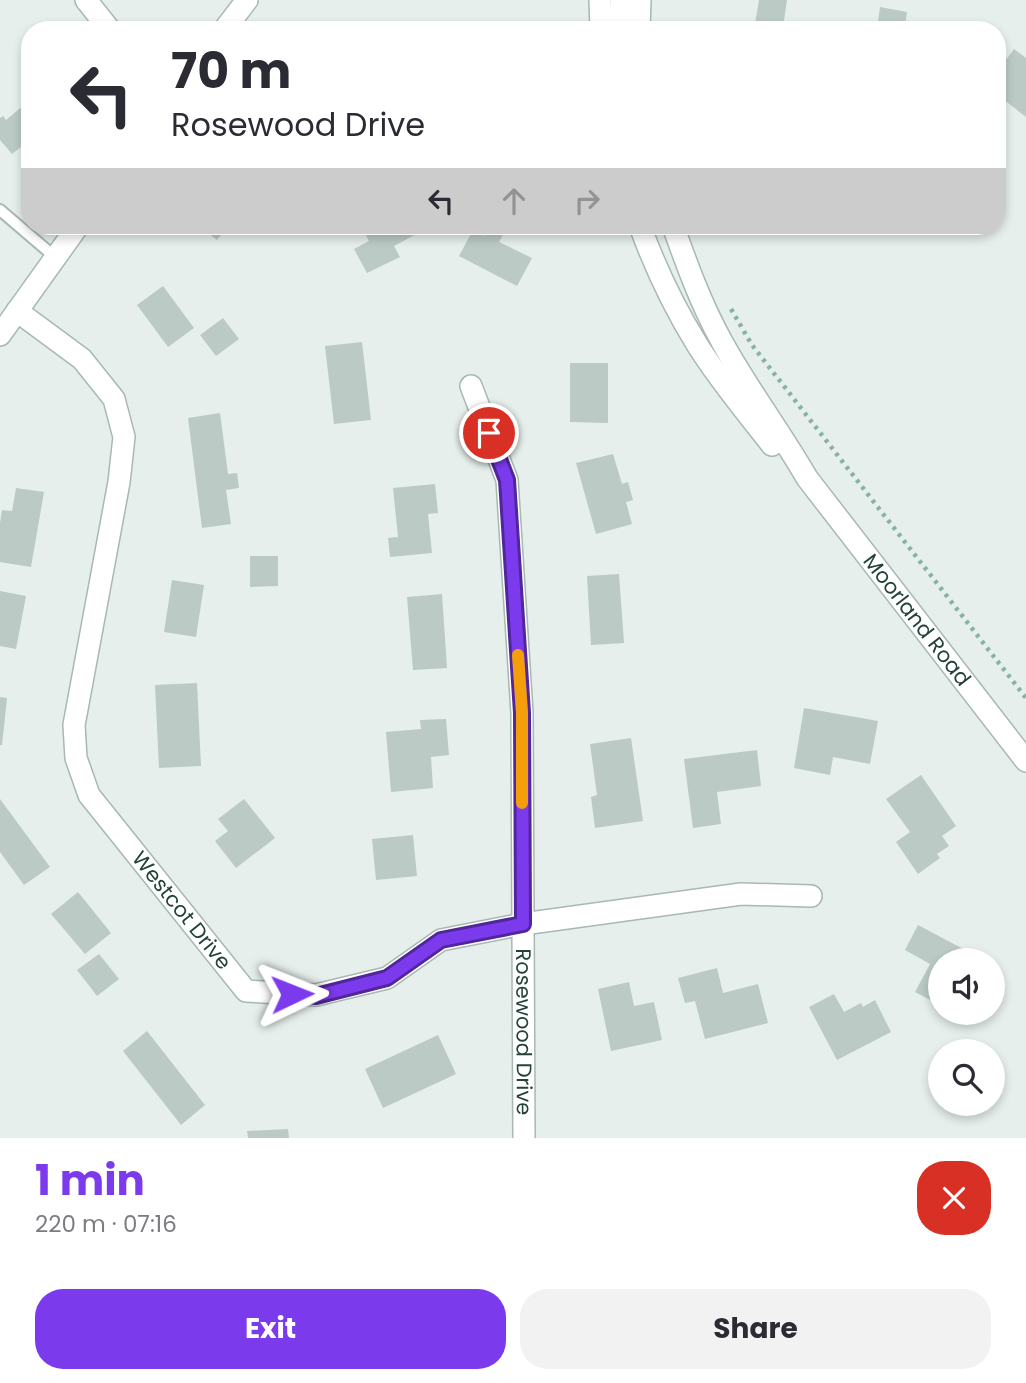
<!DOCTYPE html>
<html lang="en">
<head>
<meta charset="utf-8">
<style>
  body { margin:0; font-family:Poppins,sans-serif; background:#f2f2f3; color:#2b2b33; height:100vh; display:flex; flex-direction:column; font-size:26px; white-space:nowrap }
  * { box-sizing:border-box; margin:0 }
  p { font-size:23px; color:#7c7c81 }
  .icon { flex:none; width:38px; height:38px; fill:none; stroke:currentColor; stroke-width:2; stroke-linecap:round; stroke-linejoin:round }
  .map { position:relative; height:1138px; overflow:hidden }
  .panel { display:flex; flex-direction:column; background:#fff; flex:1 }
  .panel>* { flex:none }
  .banner { position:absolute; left:21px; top:21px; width:985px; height:214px; border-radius:28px; box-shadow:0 4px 10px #0003; background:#fff; color:#2b2b33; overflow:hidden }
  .fabs { position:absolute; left:928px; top:948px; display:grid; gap:14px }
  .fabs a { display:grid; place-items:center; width:77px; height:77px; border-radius:50%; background:#fff; box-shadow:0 4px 10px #0003; font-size:35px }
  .pin { position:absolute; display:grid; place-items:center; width:60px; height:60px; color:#fff; margin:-30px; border:4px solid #fff; border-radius:50%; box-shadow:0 2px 7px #0007 }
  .me { position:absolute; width:77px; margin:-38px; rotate:88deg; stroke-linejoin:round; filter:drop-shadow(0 0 5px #0008) }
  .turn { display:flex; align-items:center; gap:24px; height:147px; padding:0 35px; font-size:32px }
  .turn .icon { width:91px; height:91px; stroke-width:2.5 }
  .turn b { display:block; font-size:49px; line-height:60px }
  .lanes { display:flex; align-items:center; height:66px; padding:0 35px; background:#0003; justify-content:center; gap:35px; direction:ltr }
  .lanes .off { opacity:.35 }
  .round { display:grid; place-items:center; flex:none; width:74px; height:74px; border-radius:28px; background:#f2f2f3 }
  .overview { display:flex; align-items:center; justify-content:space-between; height:119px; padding:0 35px }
  h1 { font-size:42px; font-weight:700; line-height:52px; color:#7c3aed }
  .cta { display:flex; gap:14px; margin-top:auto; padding:14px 35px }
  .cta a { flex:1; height:80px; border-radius:28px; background:#7c3aed; color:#fff; font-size:28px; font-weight:700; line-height:80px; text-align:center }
  .cta a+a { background:#f2f2f3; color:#2b2b33 }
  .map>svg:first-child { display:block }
  .building { fill:#bbcac4 }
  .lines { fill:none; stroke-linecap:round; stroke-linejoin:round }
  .service-casing { stroke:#a8b8b2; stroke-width:14 }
  .minor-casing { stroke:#a8b8b2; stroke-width:24 }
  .tertiary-casing { stroke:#a8b8b2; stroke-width:24 }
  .path { stroke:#86b3a5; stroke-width:4.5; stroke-dasharray:3.5 5; stroke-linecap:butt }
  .service { stroke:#fff; stroke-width:10 }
  .minor { stroke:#fff; stroke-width:21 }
  .tertiary { stroke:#fff; stroke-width:21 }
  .route-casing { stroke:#51269a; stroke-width:18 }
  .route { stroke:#7c3aed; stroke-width:12 }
  .slow { stroke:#f59e0b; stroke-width:12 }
  .labels { text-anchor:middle; stroke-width:6; stroke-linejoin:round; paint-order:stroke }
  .street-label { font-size:21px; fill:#24423a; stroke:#f7fbf9 }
</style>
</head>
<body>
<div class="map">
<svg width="1026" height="1138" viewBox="0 0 1026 1138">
  <rect width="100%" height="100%" fill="#e6efeb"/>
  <path class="building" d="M759,0H787L783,27L794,28V30H754Z
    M880,7L907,12L905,25L929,28V30H877Z
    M1014,49L1026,58V117L998,95V71Z
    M30,100V140L12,154L0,140V118L3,116L6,120Z
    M199,226H228L217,240Z
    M361,226H417L420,232L394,246L400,257L367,273L354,249L369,241Z
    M489,226H495L505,231L499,242L532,258L517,286L459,256L473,230L484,236Z
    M163,286L194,328L168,347L137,305Z
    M223,318L239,339L216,356L200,335Z
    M362,342L371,420L334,424L325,346Z
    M570,363H608V423L570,422Z
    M220,413L228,474L237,473L239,488L226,490L231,524L202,528L188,418Z
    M613,454L622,484L628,482L633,500L626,502L632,524L596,534L576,463Z
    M435,484L438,513L428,514L432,553L390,557L388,538L398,537L393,488Z
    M16,488L44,492L31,567L0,562V523L2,510L12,511Z
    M250,556H278V586L250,587Z
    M619,574L624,643L591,645L587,576Z
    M172,580L204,585L196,637L164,632Z
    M0,591L26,596L16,649L0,646Z
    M442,594L447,668L413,670L407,597Z
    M197,683L201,766L159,768L155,685Z
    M0,697L7,698L2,745H0Z
    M804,708L878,721L870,764L833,757L830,775L794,768Z
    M446,719L449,755L431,757L433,788L391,792L386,732L421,729L420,720Z
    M631,738L643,821L595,828L591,797L597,795L590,744Z
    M757,750L761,786L717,792L721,824L693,828L684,759Z
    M921,775L956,826L942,836L949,846L937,854L940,858L918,874L896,842L910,832L886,799Z
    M0,799L50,867L24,885L0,852Z
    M244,799L275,838L236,868L215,841L228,831L218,819Z
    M413,835L417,876L376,880L372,839Z
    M78,892L111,933L85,954L51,914Z
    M918,925L986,961H940V1005L915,992L930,964L905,950Z
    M99,954L119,979L97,996L77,970Z
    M717,968L723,993L758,984L768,1023L705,1039L695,1001L685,1003L678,978Z
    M629,982L634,1006L654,1002L662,1040L611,1051L598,989Z
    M834,994L844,1012L861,1003L863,1007L875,1000L891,1032L837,1060L809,1007Z
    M147,1031L205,1105L181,1125L123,1051Z
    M438,1035L456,1074L383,1108L365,1069Z
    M288,1129L289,1138H248L247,1131Z"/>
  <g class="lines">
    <defs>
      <path id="service" d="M0,210L55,257"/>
      <g id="minor">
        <path d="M86,0L110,30"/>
        <path d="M224,30L247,0"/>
        <path id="s1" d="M17,311L82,359L114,399L124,437L119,482L74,725L76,758L89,795L246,991L316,995L387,978L441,940L523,924L741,894L811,896"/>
        <path d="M0,335L78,226"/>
        <path id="s2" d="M471,386L507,480L522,713L524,1138"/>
      </g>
      <g id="tertiary">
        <path d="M600,0L601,30"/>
        <path d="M620,30L621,0"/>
        <path d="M639,30L640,0"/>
        <path d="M640,226C655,267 675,309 698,346C720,381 747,413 772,445"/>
        <path id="s3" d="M673,226C687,265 701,304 721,340C747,388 780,431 807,478L1026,761"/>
      </g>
    </defs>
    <use href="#service" class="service-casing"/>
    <use href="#minor" class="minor-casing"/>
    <use href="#tertiary" class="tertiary-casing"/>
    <path class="path" d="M731,309L752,345L1026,698"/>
    <use href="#service" class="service"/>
    <use href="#minor" class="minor"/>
    <use href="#tertiary" class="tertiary"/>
  </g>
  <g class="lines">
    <defs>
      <path id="route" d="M292,994L316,996L387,978L441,940L523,924L522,713L507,480L489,433"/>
    </defs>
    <use href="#route" class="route-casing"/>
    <use href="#route" class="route"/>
    <path class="slow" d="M518,655L522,713V803"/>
  </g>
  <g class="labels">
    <g class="street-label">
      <text dy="7" stroke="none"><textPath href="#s3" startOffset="466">Moorland Road</textPath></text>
      <text dy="7" stroke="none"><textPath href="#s1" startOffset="684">Westcot Drive</textPath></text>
      <text dy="7" stroke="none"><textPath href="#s2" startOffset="653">Rosewood Drive</textPath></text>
    </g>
  </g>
</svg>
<div class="fabs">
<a><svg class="icon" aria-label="sound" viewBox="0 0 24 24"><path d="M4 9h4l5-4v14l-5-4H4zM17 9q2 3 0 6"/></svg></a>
<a><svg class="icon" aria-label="search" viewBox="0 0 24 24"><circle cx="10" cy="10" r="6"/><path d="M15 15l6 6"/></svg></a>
</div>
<div class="pin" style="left:489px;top:433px;background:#d93025"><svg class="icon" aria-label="arrive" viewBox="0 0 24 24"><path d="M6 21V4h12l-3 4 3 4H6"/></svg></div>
<svg class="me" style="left:292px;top:994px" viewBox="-20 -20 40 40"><path d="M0-17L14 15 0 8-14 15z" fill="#7c3aed" stroke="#fff" stroke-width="4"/></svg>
<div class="banner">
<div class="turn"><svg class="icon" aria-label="left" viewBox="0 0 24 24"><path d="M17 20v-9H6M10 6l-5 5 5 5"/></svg><div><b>70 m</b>Rosewood Drive</div></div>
<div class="lanes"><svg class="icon" aria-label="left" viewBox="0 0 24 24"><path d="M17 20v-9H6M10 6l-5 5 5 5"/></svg><svg class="icon off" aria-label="ahead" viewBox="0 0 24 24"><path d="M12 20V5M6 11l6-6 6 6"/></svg><svg class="icon off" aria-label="right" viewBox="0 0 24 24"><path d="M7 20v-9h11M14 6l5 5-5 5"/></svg></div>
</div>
</div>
<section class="panel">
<div class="overview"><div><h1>1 min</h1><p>220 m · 07:16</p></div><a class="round" style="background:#d93025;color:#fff"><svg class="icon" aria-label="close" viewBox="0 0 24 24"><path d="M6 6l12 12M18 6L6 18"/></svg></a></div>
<div class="cta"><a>Exit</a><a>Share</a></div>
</section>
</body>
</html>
